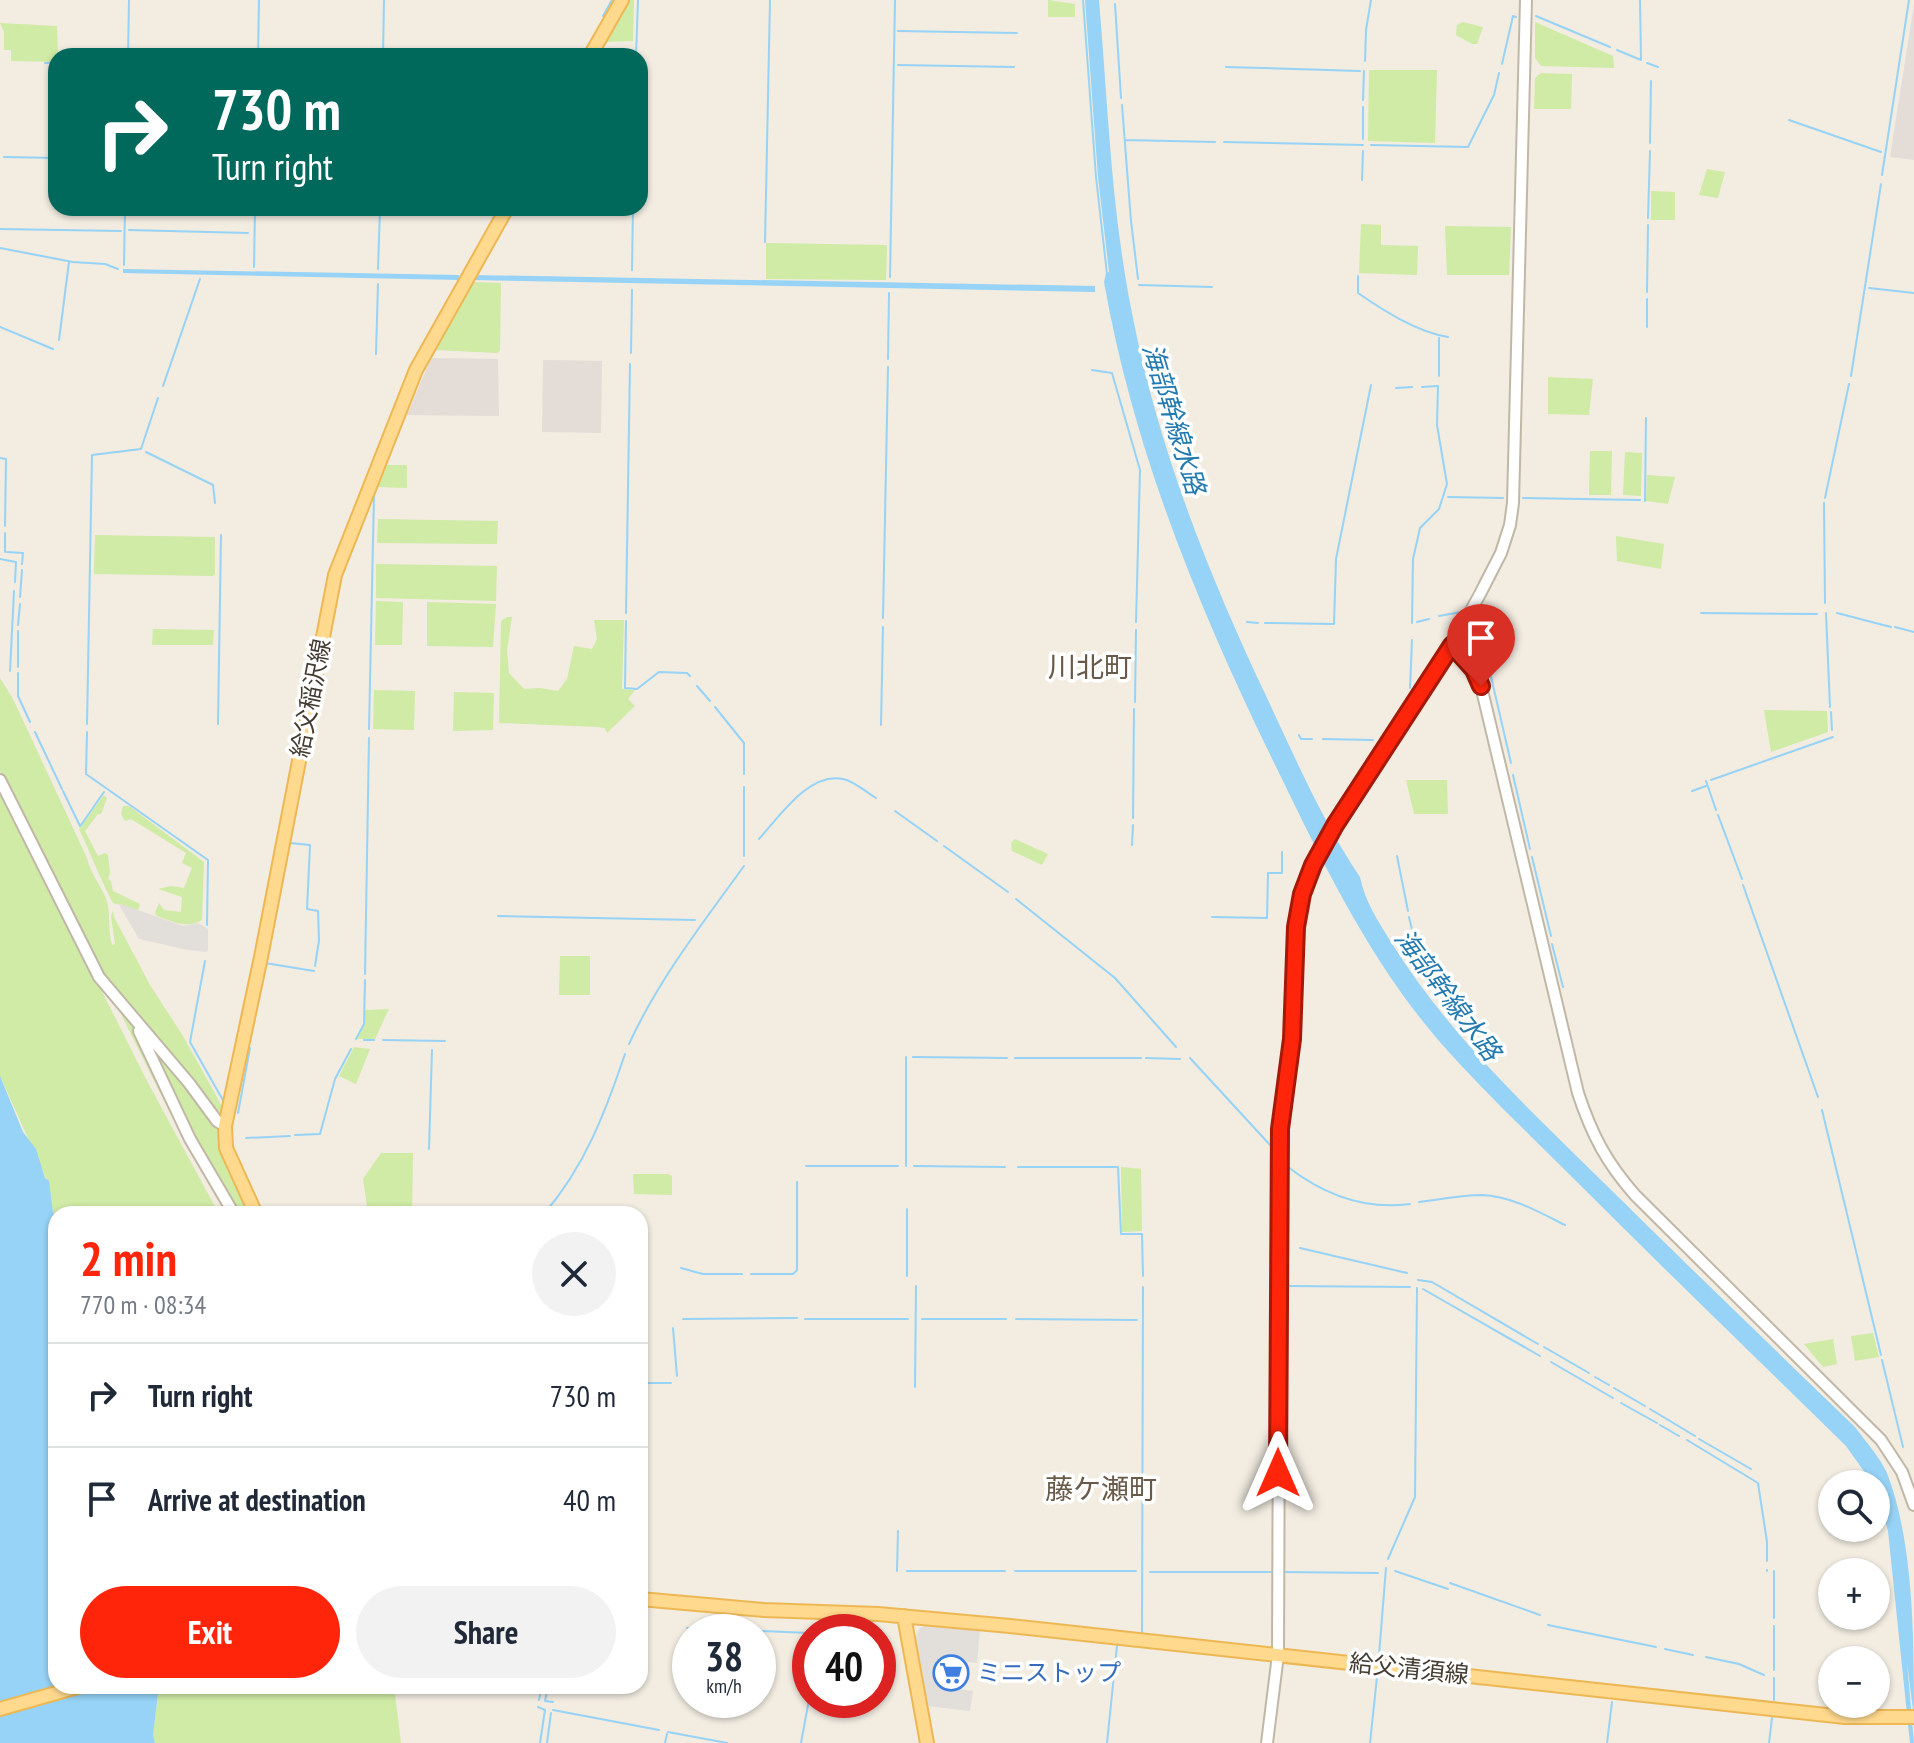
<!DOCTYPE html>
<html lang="en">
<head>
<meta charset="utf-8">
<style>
  body { margin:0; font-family:"PT Sans Narrow","Noto Sans JP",sans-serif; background:#f2f2f3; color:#1f2937; height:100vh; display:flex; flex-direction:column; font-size:30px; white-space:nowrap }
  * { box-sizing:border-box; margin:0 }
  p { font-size:26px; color:#747a83 }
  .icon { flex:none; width:44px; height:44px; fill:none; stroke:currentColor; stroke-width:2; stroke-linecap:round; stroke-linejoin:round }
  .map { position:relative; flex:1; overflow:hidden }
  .drawer { position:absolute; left:48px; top:1206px; width:600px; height:488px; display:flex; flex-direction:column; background:#fff; border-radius:24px; box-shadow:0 2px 6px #0004 }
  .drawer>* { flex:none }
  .guide { position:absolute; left:48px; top:48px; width:600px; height:168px; border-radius:24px; box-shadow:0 2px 6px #0004; background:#00695c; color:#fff; overflow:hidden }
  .tools { position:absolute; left:1818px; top:1470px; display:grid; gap:16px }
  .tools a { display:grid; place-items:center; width:72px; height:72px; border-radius:50%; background:#fff; box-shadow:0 2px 6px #0004; font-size:40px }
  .speed { position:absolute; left:672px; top:1614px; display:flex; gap:16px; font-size:40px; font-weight:700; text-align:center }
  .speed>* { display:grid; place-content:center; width:104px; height:104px; border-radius:50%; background:#fff; box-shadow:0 2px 6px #0004; line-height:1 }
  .speed small { font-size:20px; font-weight:400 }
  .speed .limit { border:12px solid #d22; background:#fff; color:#111 }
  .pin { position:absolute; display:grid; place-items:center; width:68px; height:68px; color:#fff; margin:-82px -34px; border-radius:50% 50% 50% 0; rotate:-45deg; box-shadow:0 0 8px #0007 }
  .pin .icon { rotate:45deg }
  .me { position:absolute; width:88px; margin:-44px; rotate:0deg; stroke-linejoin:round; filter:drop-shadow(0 0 6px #0008) }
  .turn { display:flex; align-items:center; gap:28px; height:168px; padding:0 32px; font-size:36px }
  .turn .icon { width:104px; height:104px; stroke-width:2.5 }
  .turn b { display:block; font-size:56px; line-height:68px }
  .round { display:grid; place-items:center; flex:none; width:84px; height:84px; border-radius:42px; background:#f2f2f3 }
  .overview { display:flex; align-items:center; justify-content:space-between; height:136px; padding:0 32px }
  h1 { font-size:48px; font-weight:700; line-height:60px; color:#ff250b }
  .action { display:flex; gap:16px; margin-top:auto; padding:16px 32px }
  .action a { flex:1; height:92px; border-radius:48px; background:#ff250b; color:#fff; font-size:32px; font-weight:700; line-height:92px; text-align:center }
  .action a+a { background:#f2f2f3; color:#1f2937 }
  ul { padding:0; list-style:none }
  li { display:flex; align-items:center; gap:24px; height:104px; padding:0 32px; border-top:2px solid #e0e1e3 }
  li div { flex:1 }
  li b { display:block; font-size:30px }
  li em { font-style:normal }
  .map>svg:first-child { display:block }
  .industrial { fill:#e4ddd7 }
  .green { fill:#cfeba5 }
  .parking { fill:#e2dfdb }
  .water { fill:#96d3f6 }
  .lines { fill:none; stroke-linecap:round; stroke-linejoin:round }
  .stream { stroke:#96d3f6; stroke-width:2 }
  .minor-casing { stroke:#c1b7a6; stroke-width:14 }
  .major-casing { stroke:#edb854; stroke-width:16 }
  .minor { stroke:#fff; stroke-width:10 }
  .major { stroke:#ffd98d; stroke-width:12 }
  .route-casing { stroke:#a61807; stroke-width:20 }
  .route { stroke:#ff250b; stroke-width:14 }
  .labels { text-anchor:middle; stroke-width:7; stroke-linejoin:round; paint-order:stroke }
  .street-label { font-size:24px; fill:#443c32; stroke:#fff }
  .shop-label { font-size:24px; fill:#366cbe; stroke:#fff; text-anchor:start }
  .water-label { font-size:26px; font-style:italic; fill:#227ab0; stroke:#fff }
  .quarter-label { font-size:28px; fill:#685948; stroke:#fff }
</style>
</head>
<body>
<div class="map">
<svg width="1914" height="1743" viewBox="0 0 1914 1743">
  <rect width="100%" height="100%" fill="#f2ece1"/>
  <path class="industrial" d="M1914,4V160L1890,157Z
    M431,358L498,359L499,416L407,415Z
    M543,360L602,361L601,433L542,432Z"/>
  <path class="green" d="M630,0H634L633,41L606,42Z
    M1048,0L1075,4V17H1048Z
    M1463,22L1483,27L1477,44H1472L1456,35L1457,25Z
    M1535,22L1613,56L1614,68L1541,66L1535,58Z
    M0,23L57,26L58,56H56V62L11,61V50H4V32Z
    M1369,70H1437L1435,143L1368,141Z
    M1541,73L1572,74L1571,109H1534L1535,78Z
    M1707,169L1725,172L1718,198L1699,195Z
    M1651,191L1675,192V220H1651Z
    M1361,224L1381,225V245L1418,246L1417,275L1359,273Z
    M1445,226L1511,227L1509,275H1447Z
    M766,243L887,245L886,280L766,279Z
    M472,282L501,283L500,350L498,353L435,350Z
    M1548,377L1593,379L1589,415L1548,414Z
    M1590,451H1612L1611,495H1589Z
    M1625,452L1642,453L1641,496L1623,495Z
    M387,465H407V488L377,487Z
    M1647,475L1675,477L1668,504L1646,501Z
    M378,519L498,521L497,544L377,543Z
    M95,535L215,537V574L213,576L94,574Z
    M1616,536L1664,544L1661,569L1617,561Z
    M376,564L497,566L496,601L376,598Z
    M376,601L403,602L402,645H375Z
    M427,602L496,604L493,647L427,646Z
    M507,617H512L507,650L509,673L524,689L540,688L558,691L567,679L574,646L592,649L597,639L594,620H624L622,689L635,690L628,699L635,706L607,733L605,728L597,727L499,723L501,621Z
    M153,629L214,630L213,645H152Z
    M0,678L13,699L87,858C90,875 105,889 108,906C110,919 108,931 112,945L115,944L111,916L113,911L114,917L150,985L183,1036L223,1108L224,1119L105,975L33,838L0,771Z
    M374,690L415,691L414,730L373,729Z
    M454,692L494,693L493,730L453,731Z
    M1764,710L1827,711L1828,732L1771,752Z
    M1406,780H1447L1448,814H1414Z
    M0,789L147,1081L219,1214H56V1217L53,1213L49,1185L0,1076Z
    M104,795L107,798L101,814H98L85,831L98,856L105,853L108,855L110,873L108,879L111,881L113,891L140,904L138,910L113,903C100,879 91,854 79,829Z
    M123,806H129L204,862L202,920C187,929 173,922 157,916L155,913L159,903L164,910L181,912L182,897L158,889L171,886L184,888L192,868L182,863L186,853L131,819L125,821L121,814Z
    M1015,839L1048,854L1042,865L1012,851L1011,843Z
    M560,956H590V995H559Z
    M116,1004L130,1018L229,1214H226L181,1135Z
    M389,1009L375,1039H357L365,1024V1010Z
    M148,1040L225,1133L254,1214H238L211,1167Z
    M354,1047L370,1049L356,1084L339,1076Z
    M381,1153H413L412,1214H399L394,1211L368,1213L363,1179Z
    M1121,1167L1141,1169L1142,1231L1122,1232Z
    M633,1174H668L672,1176V1195L634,1194Z
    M1873,1333L1879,1357L1855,1361L1851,1336Z
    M1833,1339L1837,1364L1823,1367L1804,1344Z
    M159,1686H394L401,1743H155L153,1735Z"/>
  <path class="parking" d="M118,903L183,926L198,923L208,929V950L207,952L188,950L139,939Z
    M928,1624L980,1630L977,1663L945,1659L941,1687L973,1691L970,1711L928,1706L916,1636L920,1628Z"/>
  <path class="water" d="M1085,0H1099C1108,104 1111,210 1132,313C1158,448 1209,576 1268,700C1295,758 1324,824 1360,877C1365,902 1378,921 1391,942C1448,1034 1526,1106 1603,1182C1686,1264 1771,1346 1855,1427C1866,1442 1879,1456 1887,1473C1914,1543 1914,1641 1914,1718L1907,1662L1914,1743H1910L1888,1531L1876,1484H1873L1846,1446C1755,1357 1663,1268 1573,1178C1528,1133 1481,1089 1439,1041C1373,964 1327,872 1283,781C1204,621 1135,458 1104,282L1106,273L1109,272L1098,177Z
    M123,269L459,275V280L123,273Z
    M474,275L1095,286V292L474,280Z
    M0,1076L23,1132L36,1149L45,1178L49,1181L53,1213L56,1217V1260L48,1267L56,1276V1686H159L153,1735L155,1743H0Z"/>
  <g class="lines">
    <path class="stream" d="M1083,0L1096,177L1107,274
      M1115,4L1121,98
      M603,16L612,0
      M1536,16L1610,47
      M898,31L1017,33
      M1617,50L1641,60L1640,0
      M128,56L129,0
      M258,56L259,0
      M383,56L384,0
      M636,56L638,0
      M1365,61L1366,30L1371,0
      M45,63H56
      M1647,63L1658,67
      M1502,64L1513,16L1516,17
      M898,65L1014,67
      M1226,67L1360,71
      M1363,100L1364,71
      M1122,105L1131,221L1138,279
      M1789,120L1881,152
      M1363,139V107
      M1125,140L1215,142
      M1224,142L1363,145
      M1650,143L1651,81
      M1371,145L1468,147L1494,95L1499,73
      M4,157L56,158
      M1882,175L1909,0
      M1362,180L1363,151
      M1648,218L1650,151
      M0,229L121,231
      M129,230L248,233
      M765,242L770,0
      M0,248L73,262L105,264L118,269
      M124,265L125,208
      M254,267L255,208
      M378,269L380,208
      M632,270L633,208
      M1358,276V293C1384,311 1417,332 1448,337
      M890,277L895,0
      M1139,285L1212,287
      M1869,288L1914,293
      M1647,292L1648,225
      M0,327L53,349
      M1647,327V299
      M59,340L69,262
      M631,353L632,290
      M376,354L378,284
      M888,359L889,293
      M1092,370L1112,373L1140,470L1136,622
      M1439,376V338
      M1851,376L1881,184
      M163,386L200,279
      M1396,388L1412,387
      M146,452L213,485L215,503
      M0,458L6,459L5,526
      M1448,497L1503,498
      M1523,498L1640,500
      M1825,498L1849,384
      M1645,501L1646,418
      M1824,503L1825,603
      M5,552V533
      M7,552L23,553L22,564
      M0,559L16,562L15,582
      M20,597L22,570
      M626,613L630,364
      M1701,613L1817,614
      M1826,613L1830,707
      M1837,613L1891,627
      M1439,616L1461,612
      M883,618L888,367
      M626,621L625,688L637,689L659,672L687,673L690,676
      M1247,622L1258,623
      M1417,622L1429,619
      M1265,623L1334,624L1336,559L1371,385
      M1412,623L1413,559L1420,528L1439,509L1447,484L1437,425L1438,386L1422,387
      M18,625L20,604
      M1895,627L1914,632
      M1483,642L1511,763
      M18,667V631
      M10,671L14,591
      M18,673V696L30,722
      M697,686L710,701
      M1410,688L1412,640
      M1135,702L1136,630
      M715,707L744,743V774
      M1831,712L1832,730
      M87,724L92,455L141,449L158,398
      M218,724L221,535
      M881,725L883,627
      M369,729L374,494
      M35,732L62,789
      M87,732L86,774L208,860L207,925
      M1299,735L1301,739H1312
      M1323,739L1373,740
      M1513,775L1530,849
      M1711,780L1833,737
      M1706,781L1716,810
      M744,787V856
      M63,791L80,826
      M1692,791L1706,786
      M895,811L937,841
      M1718,815L1742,879
      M1133,818L1134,709
      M81,825L104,792
      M759,839C780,816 809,772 843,779C854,781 866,792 876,798
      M290,843L310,845L307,909L318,911L319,940L315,966
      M1132,845L1133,825
      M944,846L1008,892
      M1397,856L1408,911
      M1532,857L1551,936
      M1743,885L1818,1097
      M1016,899L1115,978L1176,1047
      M498,916L695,920
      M1212,917L1267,918L1268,873H1282V852
      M1409,917L1421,968
      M1552,944L1563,987
      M205,961L190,1042L224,1102
      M265,963L314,971
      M365,974L369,738
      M252,1033L261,985
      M356,1039L364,1024L365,980
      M364,1040H374
      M383,1040L445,1041
      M629,1044C659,979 702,924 744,866
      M913,1057L1007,1058
      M1015,1058H1141
      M1146,1058L1180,1059
      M1190,1058L1271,1146
      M1822,1110L1881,1355
      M238,1113L250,1048
      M295,1135L320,1134L335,1079L351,1049
      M246,1138L290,1136
      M429,1149L432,1050
      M806,1166H898
      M906,1166V1057
      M914,1166L1005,1167
      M1018,1167H1118L1121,1234H1142L1143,1276
      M1288,1167C1323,1194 1365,1210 1410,1204
      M1419,1202C1439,1200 1461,1195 1482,1195C1511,1196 1539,1212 1565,1225
      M907,1209V1276
      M544,1214C585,1166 605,1113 625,1054
      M1300,1248L1407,1273
      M681,1268L703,1274H742
      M751,1274H793L797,1270V1182
      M1418,1280L1432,1282L1538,1344
      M1288,1286L1410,1287
      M1423,1289L1540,1356
      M683,1319L797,1318
      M805,1319H908
      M922,1319H1006
      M1016,1319L1137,1320
      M673,1328L677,1376
      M1544,1347L1589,1373
      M1882,1360L1903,1447
      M1551,1362L1613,1398
      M1595,1377L1609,1385
      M640,1383H671
      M915,1387L916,1286
      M1614,1388L1645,1406
      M1621,1403L1657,1423
      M1650,1409L1695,1436
      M1660,1425L1679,1436
      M1699,1439L1751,1469
      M1687,1440L1758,1483L1767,1542V1561
      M1388,1559L1415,1497L1417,1288
      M1767,1570V1571
      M897,1571L898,1531
      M907,1571H1005
      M1015,1571H1136
      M1395,1571L1448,1589
      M1150,1572H1271
      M1283,1572L1378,1573
      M1450,1583L1540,1615
      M1774,1618V1571
      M1548,1625L1656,1647
      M687,1628L810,1633
      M1142,1632L1143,1287
      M1665,1649L1693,1655
      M1379,1655L1386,1568
      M1706,1657L1739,1664L1764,1675
      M1774,1670V1626
      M548,1686L545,1701L553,1702
      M539,1700L542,1686
      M1774,1700V1678
      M538,1707L545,1710L540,1743
      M553,1710L659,1730
      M668,1732L727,1743
      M547,1743L551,1713
      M665,1743L667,1734
      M801,1743L810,1694
      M1107,1743L1117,1646
      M1370,1743L1377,1677
      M1607,1743L1612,1702
      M1769,1743L1772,1718"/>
    <defs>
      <path id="minor" d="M1452,645L1474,670L1481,686L1578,1093C1592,1135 1606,1162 1635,1195L1881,1440L1902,1472L1914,1505
        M0,780L99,977L189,1083L217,1121L225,1126
        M139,1031L190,1139L234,1214
        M1267,1743L1278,1655L1280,1129L1292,1039L1296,927L1302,894L1313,865L1335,825L1452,645L1480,594L1501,553L1510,525L1513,503L1526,0"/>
      <path id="major" d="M590,56L622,0
        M256,1214L226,1148L225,1126L261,957L335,575L416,370L507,208
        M640,1599L764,1610L878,1614L1010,1626L1845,1717H1914
        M904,1616L927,1743
        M0,1709L81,1686"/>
    </defs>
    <use href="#minor" class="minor-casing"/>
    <use href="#major" class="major-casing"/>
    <use href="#minor" class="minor"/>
    <use href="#major" class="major"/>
  </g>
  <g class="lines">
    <defs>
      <path id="route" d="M1278,1473L1280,1129L1292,1039L1296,927L1302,894L1313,865L1335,825L1452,645L1474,670L1481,686"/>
    </defs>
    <use href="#route" class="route-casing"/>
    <use href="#route" class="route"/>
  </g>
  <defs>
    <symbol id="supermarket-ring" viewBox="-11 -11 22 22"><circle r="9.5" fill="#fff" stroke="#3f7fe0" stroke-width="1.5"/><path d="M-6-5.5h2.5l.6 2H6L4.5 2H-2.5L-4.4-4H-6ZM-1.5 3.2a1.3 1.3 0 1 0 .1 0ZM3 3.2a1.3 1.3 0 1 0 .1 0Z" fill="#3f7fe0"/></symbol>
  </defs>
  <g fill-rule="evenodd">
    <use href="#supermarket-ring" x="931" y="1653" width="40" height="40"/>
  </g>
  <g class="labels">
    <g class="street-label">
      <text transform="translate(311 698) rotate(-79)" y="8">給父稲沢線</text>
      <text transform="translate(1409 1669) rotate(6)" y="8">給父清須線</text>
    </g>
    <g class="shop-label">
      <text x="977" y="1681">ミニストップ</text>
    </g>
    <g class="water-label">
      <text transform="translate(1174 419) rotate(73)" y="9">海部幹線水路</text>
      <text transform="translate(1448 995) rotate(53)" y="9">海部幹線水路</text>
    </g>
    <g class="quarter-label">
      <text x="1090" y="677">川北町</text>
      <text x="1101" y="1499">藤ケ瀬町</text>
    </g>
  </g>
</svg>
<div class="tools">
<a><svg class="icon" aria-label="search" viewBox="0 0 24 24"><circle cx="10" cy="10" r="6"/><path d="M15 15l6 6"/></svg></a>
<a>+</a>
<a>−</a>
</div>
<div class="speed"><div>38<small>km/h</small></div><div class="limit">40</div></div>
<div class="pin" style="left:1481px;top:686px;background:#d93025"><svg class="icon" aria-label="arrive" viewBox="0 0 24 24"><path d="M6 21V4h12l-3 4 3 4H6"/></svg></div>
<svg class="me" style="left:1278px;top:1473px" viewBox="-20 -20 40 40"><path d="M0-17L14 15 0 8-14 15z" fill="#ff250b" stroke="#fff" stroke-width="4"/></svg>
<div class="guide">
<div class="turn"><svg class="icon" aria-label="right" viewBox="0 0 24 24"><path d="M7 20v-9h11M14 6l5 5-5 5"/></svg><div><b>730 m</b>Turn right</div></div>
</div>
<section class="drawer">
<div class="overview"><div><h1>2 min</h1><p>770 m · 08:34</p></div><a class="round"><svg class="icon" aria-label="close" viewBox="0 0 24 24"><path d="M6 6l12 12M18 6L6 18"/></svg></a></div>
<ul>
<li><svg class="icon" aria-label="right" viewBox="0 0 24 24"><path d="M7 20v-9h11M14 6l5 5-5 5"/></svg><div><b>Turn right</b></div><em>730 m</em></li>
<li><svg class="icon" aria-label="arrive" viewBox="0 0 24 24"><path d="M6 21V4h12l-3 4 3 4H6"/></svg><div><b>Arrive at destination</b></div><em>40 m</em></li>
</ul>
<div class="action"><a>Exit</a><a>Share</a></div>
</section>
</div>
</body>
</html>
